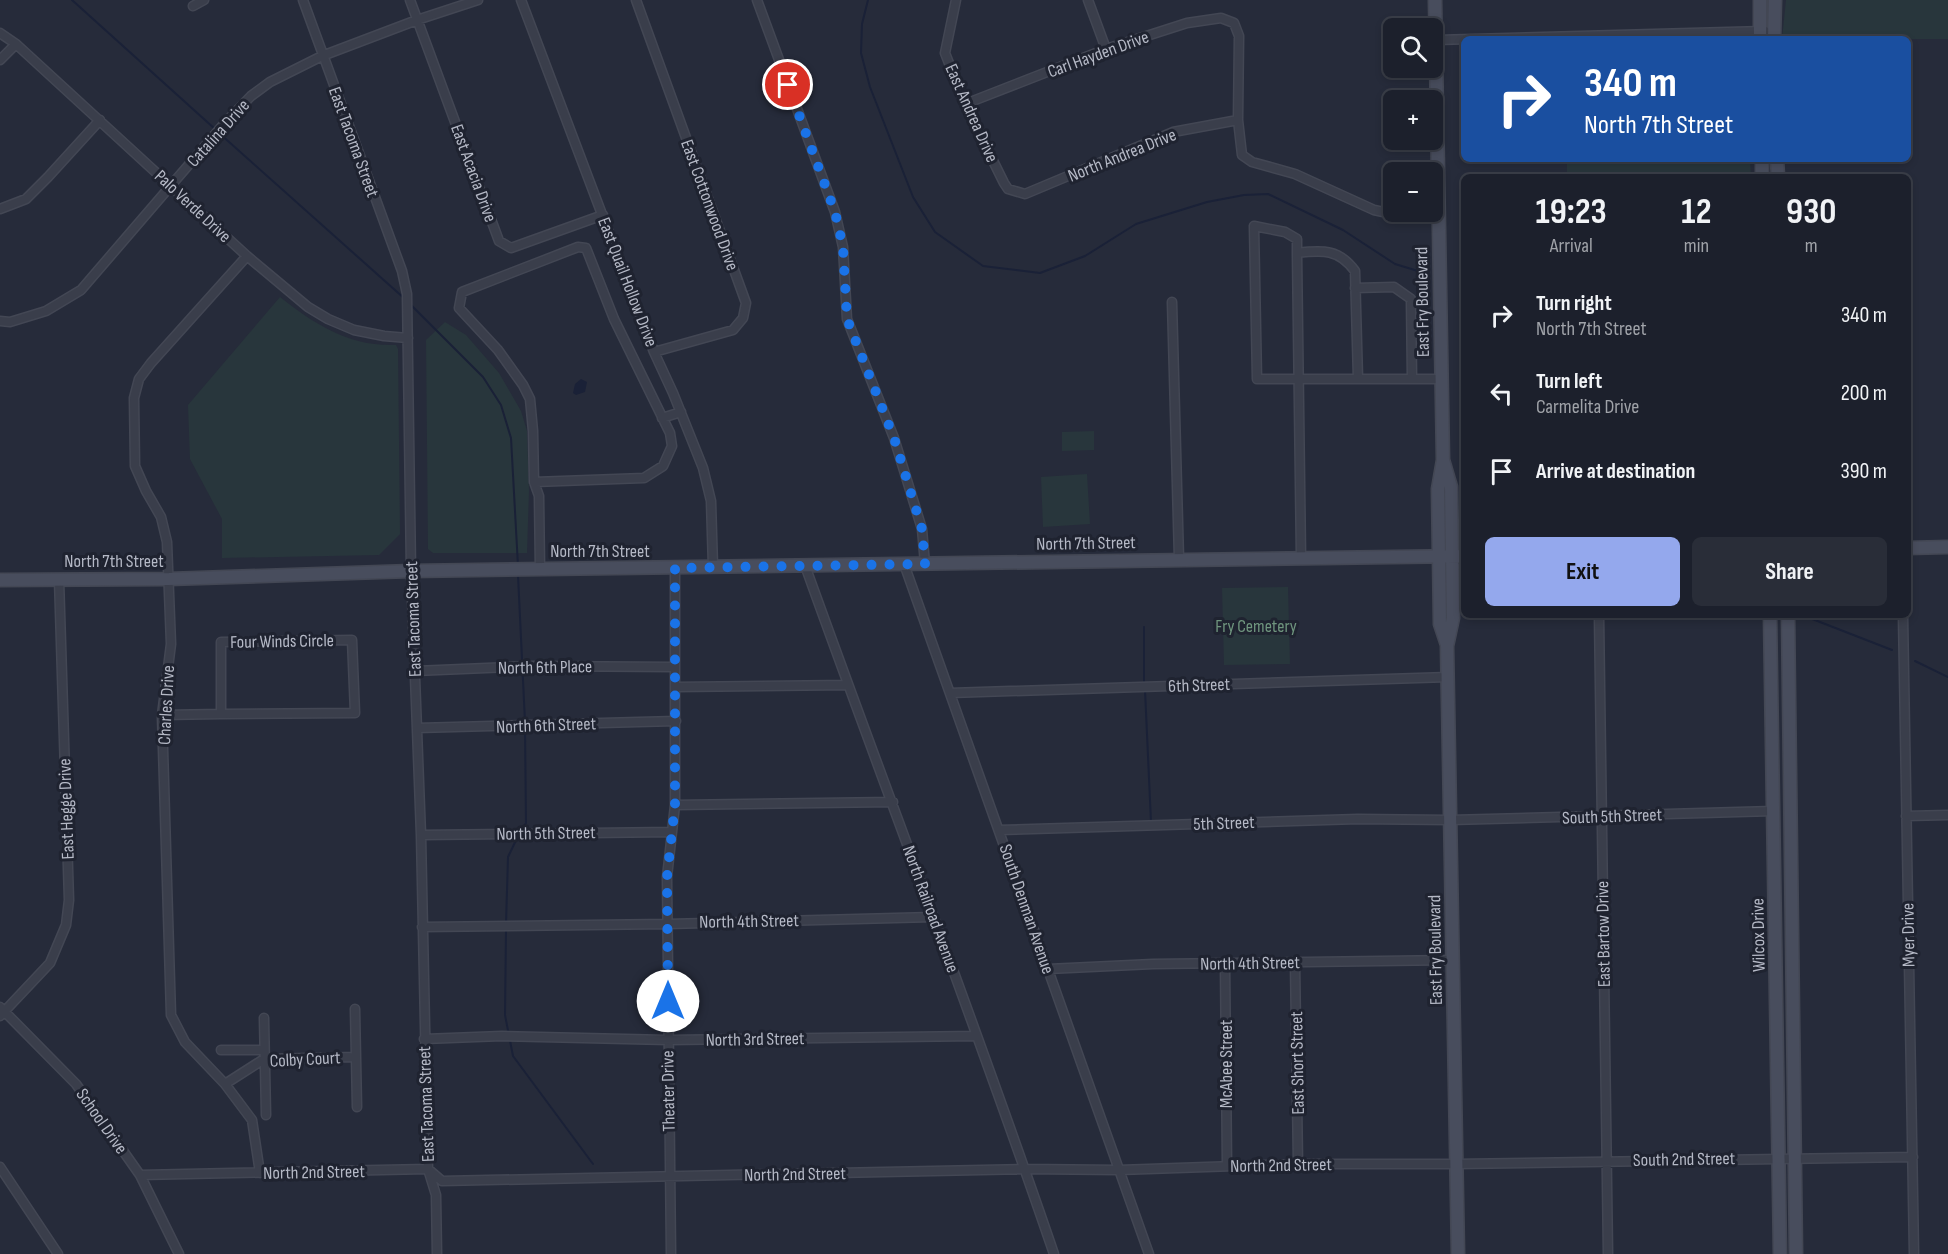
<!DOCTYPE html>
<html lang="en">
<head>
<meta charset="utf-8">
<style>
  body { margin:0; font-family:"Sofia Sans Condensed",sans-serif; background:#292d38; color:#f1f3f6; height:100vh; display:flex; flex-direction:column; font-size:22px; white-space:nowrap }
  * { box-sizing:border-box; margin:0 }
  p { font-size:20px; color:#a0a3a9 }
  .icon { flex:none; width:33px; height:33px; fill:none; stroke:currentColor; stroke-width:2; stroke-linecap:round; stroke-linejoin:round }
  .map { position:relative; flex:1; overflow:hidden }
  .sheet { position:absolute; left:1461px; top:174px; width:450px; height:444px; display:flex; flex-direction:column; background:#1c202c; border-radius:9px; box-shadow:0 3px 9px #0003,0 0 0 2px #3a3e48 }
  .sheet>* { flex:none }
  .top-card { position:absolute; left:1461px; top:36px; width:450px; height:126px; border-radius:9px; box-shadow:0 3px 9px #0003,0 0 0 2px #3a3e48; background:#1a4fa0; color:#fff; overflow:hidden }
  .fabs { position:absolute; left:1383px; top:18px; display:grid; gap:12px }
  .fabs a { display:grid; place-items:center; width:60px; height:60px; border-radius:9px; background:#1c202c; box-shadow:0 3px 9px #0003,0 0 0 2px #3a3e48; font-size:30px }
  .pin { position:absolute; display:grid; place-items:center; width:51px; height:51px; color:#fff; margin:-26px; border:3px solid #fff; border-radius:50%; box-shadow:0 2px 6px #0007 }
  .me { position:absolute; width:66px; margin:-33px; rotate:0deg; stroke-linejoin:round; filter:drop-shadow(0 0 4px #0008) }
  .turn { display:flex; align-items:center; gap:21px; height:126px; padding:0 24px; font-size:27px }
  .turn .icon { width:78px; height:78px; stroke-width:2.5 }
  .turn b { display:block; font-size:42px; line-height:51px }
  .eta { display:flex; justify-content:space-evenly; align-items:center; height:102px; text-align:center }
  .eta b { font-size:36px; font-weight:700; line-height:42px }
  .button { display:flex; gap:12px; margin-top:auto; padding:12px 24px }
  .button a { flex:1; height:69px; border-radius:9px; background:#94a8ed; color:#111; font-size:24px; font-weight:700; line-height:69px; text-align:center }
  .button a+a { background:#292d38; color:#f1f3f6 }
  ul { padding:0; list-style:none }
  li { display:flex; align-items:center; gap:18px; height:78px; padding:0 24px }
  li div { flex:1 }
  li b { display:block; font-size:22px }
  li em { font-style:normal }
  .map>svg:first-child { display:block }
  .green { fill:#28363c }
  .water { fill:#1a2137 }
  .lines { fill:none; stroke-linecap:round; stroke-linejoin:round }
  .stream { stroke:#1a2137; stroke-width:2 }
  .street-casing { stroke:#434754; stroke-width:11 }
  .secondary-casing { stroke:#434754; stroke-width:15 }
  .street { stroke:#3a3e4b; stroke-width:8 }
  .secondary { stroke:#484d5d; stroke-width:12 }
  .route { stroke:#1a73e8; stroke-width:10; stroke-dasharray:0 18 }
  .labels { text-anchor:middle; stroke-width:6; stroke-linejoin:round; paint-order:stroke }
  .street-label { font-size:18px; fill:#b5b9c6; stroke:#1f2330 }
  .park-label { font-size:18px; fill:#6f957e; stroke:#1f2330 }
</style>
</head>
<body>
<div class="map">
<svg width="1948" height="1254" viewBox="0 0 1948 1254">
  <rect width="100%" height="100%" fill="#262b3a"/>
  <path class="green" d="M1786,0H1948V39H1782Z
    M1567,159H1750L1751,177H1567Z
    M280,297C314,324 350,347 396,345L398,349L400,534L379,555L222,558V519L190,459L188,405Z
    M445,322L466,335L499,373L521,411L527,431L529,491L527,553H433L428,549L426,340Z
    M1094,431V450L1062,451V432Z
    M1087,474L1090,524L1043,527L1041,477Z
    M1288,587L1290,664L1224,665L1222,588Z"/>
  <path class="water" d="M581,379L587,382L585,392L576,395L573,393L575,384Z"/>
  <g class="lines">
    <path class="stream" d="M72,0L215,129
      M868,0L862,24L861,53L870,87L913,197L935,232L983,266L1040,273L1085,256L1136,224L1207,202L1244,195L1268,194L1343,230L1395,264L1418,271
      M219,133L405,299
      M1461,276H1464
      M409,303L483,377L501,405L511,438L518,566
      M518,575L525,722
      M1802,615L1892,650
      M1144,627V684
      M1915,661L1948,677
      M1145,690L1151,822
      M521,831L526,823L525,727
      M506,924L508,857L518,836
      M506,930L505,1015L513,1056L593,1164"/>
    <defs>
      <path id="street" d="M303,0L402,271L407,294L411,571L421,835L428,1169L436,1195L437,1254
        M410,0L499,241L511,248L603,215
        M521,0L654,352L673,393L703,468L711,501L713,567
        M636,0L746,303L743,318L733,330L654,352
        M757,0L835,212L843,247L847,319L894,438L922,529L925,564
        M956,0L945,53L965,104L1004,183L1008,189L1025,194L1173,132L1238,120
        M1088,0L1106,49
        M193,6L204,0
        M0,33L16,44L247,256L308,307L328,319L354,330L384,336L408,338
        M1436,40L1765,31
        M0,60L16,44
        M965,104L1106,49L1187,23L1221,18L1234,23L1239,36L1238,120L1242,155L1252,162L1295,174L1374,210L1388,213L1439,216
        M0,209L26,199L48,177L100,120
        M1297,253C1323,250 1339,249 1355,271L1358,379
        M247,256L151,363L139,379L134,398L135,466L146,491L161,517L167,542L171,644L162,715L171,1015L185,1042L225,1084L252,1120L260,1173
        M1355,288L1394,287L1411,299L1412,379
        M1172,302L1179,559
        M0,321L10,322L46,311L81,290L223,125L251,96L270,82L322,56L417,20L478,0
        M662,418L681,412
        M534,482L644,478L663,466L672,446L670,433L614,319L586,248L578,247L462,292L459,308L498,350L523,385L530,399L533,431L534,482L539,496L540,569
        M1301,558L1297,253V239L1285,232L1254,226L1257,379C1318,379 1380,379 1442,379
        M904,564L1149,1254
        M807,566V571C889,799 976,1025 1054,1254
        M1599,615L1608,1254
        M1903,615L1914,1254
        M352,640L355,713L221,714V642Z
        M415,671L533,666L675,667
        M675,687L848,685
        M950,693L1449,677
        M162,715L221,714
        M417,728L676,721
        M675,805L893,802
        M1906,816L1948,815
        M999,830L1358,819L1450,820L1774,811
        M421,835L672,832
        M422,927L668,924L933,917
        M1295,962L1298,1164
        M1225,963L1227,1165
        M1048,969L1153,964L1453,960
        M0,1007L76,1084L140,1175L179,1254
        M355,1009L357,1107
        M0,1016L50,963L66,925L69,900L59,579
        M264,1018L266,1115
        M424,1039L502,1036L668,1040L977,1036
        M221,1050H264
        M225,1084L264,1059L356,1057
        M0,1167L58,1254
        M140,1175L428,1169L442,1181L1025,1169L1119,1170L1298,1164H1455L1913,1157
        M671,1254L667,877L675,805V568"/>
      <path id="secondary" d="M1435,0L1443,460L1438,489L1440,624L1447,645
        M1760,39V0
        M1774,39L1775,0
        M1762,159V177
        M1777,159L1778,177
        M1443,460L1451,487L1453,618L1447,646L1458,1254
        M1908,548L1948,547
        M0,580L169,579L411,571L1464,556
        M1770,615L1780,1254
        M1788,615L1796,1254"/>
    </defs>
    <use href="#street" class="street-casing"/>
    <use href="#secondary" class="secondary-casing"/>
    <use href="#street" class="street"/>
    <use href="#secondary" class="secondary"/>
  </g>
  <g class="lines">
    <path class="route" d="M668,1001L667,877L675,805V568L925,564L922,529L894,438L847,319L843,247L835,212L788,85"/>
  </g>
  <g class="labels">
    <g class="street-label">
      <text transform="translate(1098 54) rotate(-20)" y="6">Carl Hayden Drive</text>
      <text transform="translate(972 113) rotate(66)" y="6">East Andrea Drive</text>
      <text transform="translate(218 133) rotate(-48)" y="6">Catalina Drive</text>
      <text transform="translate(354 142) rotate(70)" y="6">East Tacoma Street</text>
      <text transform="translate(1122 155) rotate(-22)" y="6">North Andrea Drive</text>
      <text transform="translate(474 173) rotate(70)" y="6">East Acacia Drive</text>
      <text transform="translate(710 205) rotate(70)" y="6">East Cottonwood Drive</text>
      <text transform="translate(193 206) rotate(43)" y="6">Palo Verde Drive</text>
      <text transform="translate(628 282) rotate(69)" y="6">East Quail Hollow Drive</text>
      <text transform="translate(1422 302) rotate(-91)" y="6">East Fry Boulevard</text>
      <text transform="translate(1086 543) rotate(-1)" y="6">North 7th Street</text>
      <text x="600" y="557">North 7th Street</text>
      <text x="114" y="567">North 7th Street</text>
      <text transform="translate(413 619) rotate(-92)" y="6">East Tacoma Street</text>
      <text transform="translate(282 641) rotate(-1)" y="6">Four Winds Circle</text>
      <text transform="translate(545 667) rotate(-1)" y="6">North 6th Place</text>
      <text transform="translate(1199 685) rotate(-2)" y="6">6th Street</text>
      <text transform="translate(166 705) rotate(-87)" y="6">Charles Drive</text>
      <text transform="translate(546 725) rotate(-2)" y="6">North 6th Street</text>
      <text transform="translate(66 809) rotate(-92)" y="6">East Hegge Drive</text>
      <text transform="translate(1612 816) rotate(-2)" y="6">South 5th Street</text>
      <text transform="translate(1224 823) rotate(-2)" y="6">5th Street</text>
      <text transform="translate(546 833) rotate(-1)" y="6">North 5th Street</text>
      <text transform="translate(931 909) rotate(70)" y="6">North Railroad Avenue</text>
      <text transform="translate(1027 909) rotate(71)" y="6">South Denman Avenue</text>
      <text transform="translate(749 921) rotate(-1)" y="6">North 4th Street</text>
      <text transform="translate(1603 934) rotate(-91)" y="6">East Bartow Drive</text>
      <text transform="translate(1758 935) rotate(-91)" y="6">Wilcox Drive</text>
      <text transform="translate(1908 935) rotate(-91)" y="6">Myer Drive</text>
      <text transform="translate(1435 950) rotate(-91)" y="6">East Fry Boulevard</text>
      <text transform="translate(1250 963) rotate(-1)" y="6">North 4th Street</text>
      <text transform="translate(755 1039) rotate(-1)" y="6">North 3rd Street</text>
      <text transform="translate(305 1059) rotate(-3)" y="6">Colby Court</text>
      <text transform="translate(1297 1063) rotate(-91)" y="6">East Short Street</text>
      <text transform="translate(1226 1064) rotate(-90)" y="6">McAbee Street</text>
      <text transform="translate(668 1091) rotate(-91)" y="6">Theater Drive</text>
      <text transform="translate(426 1104) rotate(-92)" y="6">East Tacoma Street</text>
      <text transform="translate(102 1121) rotate(55)" y="6">School Drive</text>
      <text transform="translate(1684 1159) rotate(-1)" y="6">South 2nd Street</text>
      <text transform="translate(1281 1165) rotate(-1)" y="6">North 2nd Street</text>
      <text transform="translate(314 1172) rotate(-1)" y="6">North 2nd Street</text>
      <text transform="translate(795 1174) rotate(-1)" y="6">North 2nd Street</text>
    </g>
    <g class="park-label">
      <text x="1256" y="632">Fry Cemetery</text>
    </g>
  </g>
</svg>
<div class="fabs">
<a><svg class="icon" aria-label="search" viewBox="0 0 24 24"><circle cx="10" cy="10" r="6"/><path d="M15 15l6 6"/></svg></a>
<a>+</a>
<a>−</a>
</div>
<div class="pin" style="left:788px;top:85px;background:#d93025"><svg class="icon" aria-label="arrive" viewBox="0 0 24 24"><path d="M6 21V4h12l-3 4 3 4H6"/></svg></div>
<svg class="me" style="left:668px;top:1001px" viewBox="-20 -20 40 40"><circle r="19" fill="#fff"/><path d="M0-13L10 11 0 6-10 11z" fill="#1a73e8"/></svg>
<div class="top-card">
<div class="turn"><svg class="icon" aria-label="right" viewBox="0 0 24 24"><path d="M7 20v-9h11M14 6l5 5-5 5"/></svg><div><b>340 m</b>North 7th Street</div></div>
</div>
<section class="sheet">
<div class="eta">
<div><b>19:23</b><p>Arrival</p></div>
<div><b>12</b><p>min</p></div>
<div><b>930</b><p>m</p></div>
</div>
<ul>
<li><svg class="icon" aria-label="right" viewBox="0 0 24 24"><path d="M7 20v-9h11M14 6l5 5-5 5"/></svg><div><b>Turn right</b><p>North 7th Street</p></div><em>340 m</em></li>
<li><svg class="icon" aria-label="left" viewBox="0 0 24 24"><path d="M17 20v-9H6M10 6l-5 5 5 5"/></svg><div><b>Turn left</b><p>Carmelita Drive</p></div><em>200 m</em></li>
<li><svg class="icon" aria-label="arrive" viewBox="0 0 24 24"><path d="M6 21V4h12l-3 4 3 4H6"/></svg><div><b>Arrive at destination</b></div><em>390 m</em></li>
</ul>
<div class="button"><a>Exit</a><a>Share</a></div>
</section>
</div>
</body>
</html>
